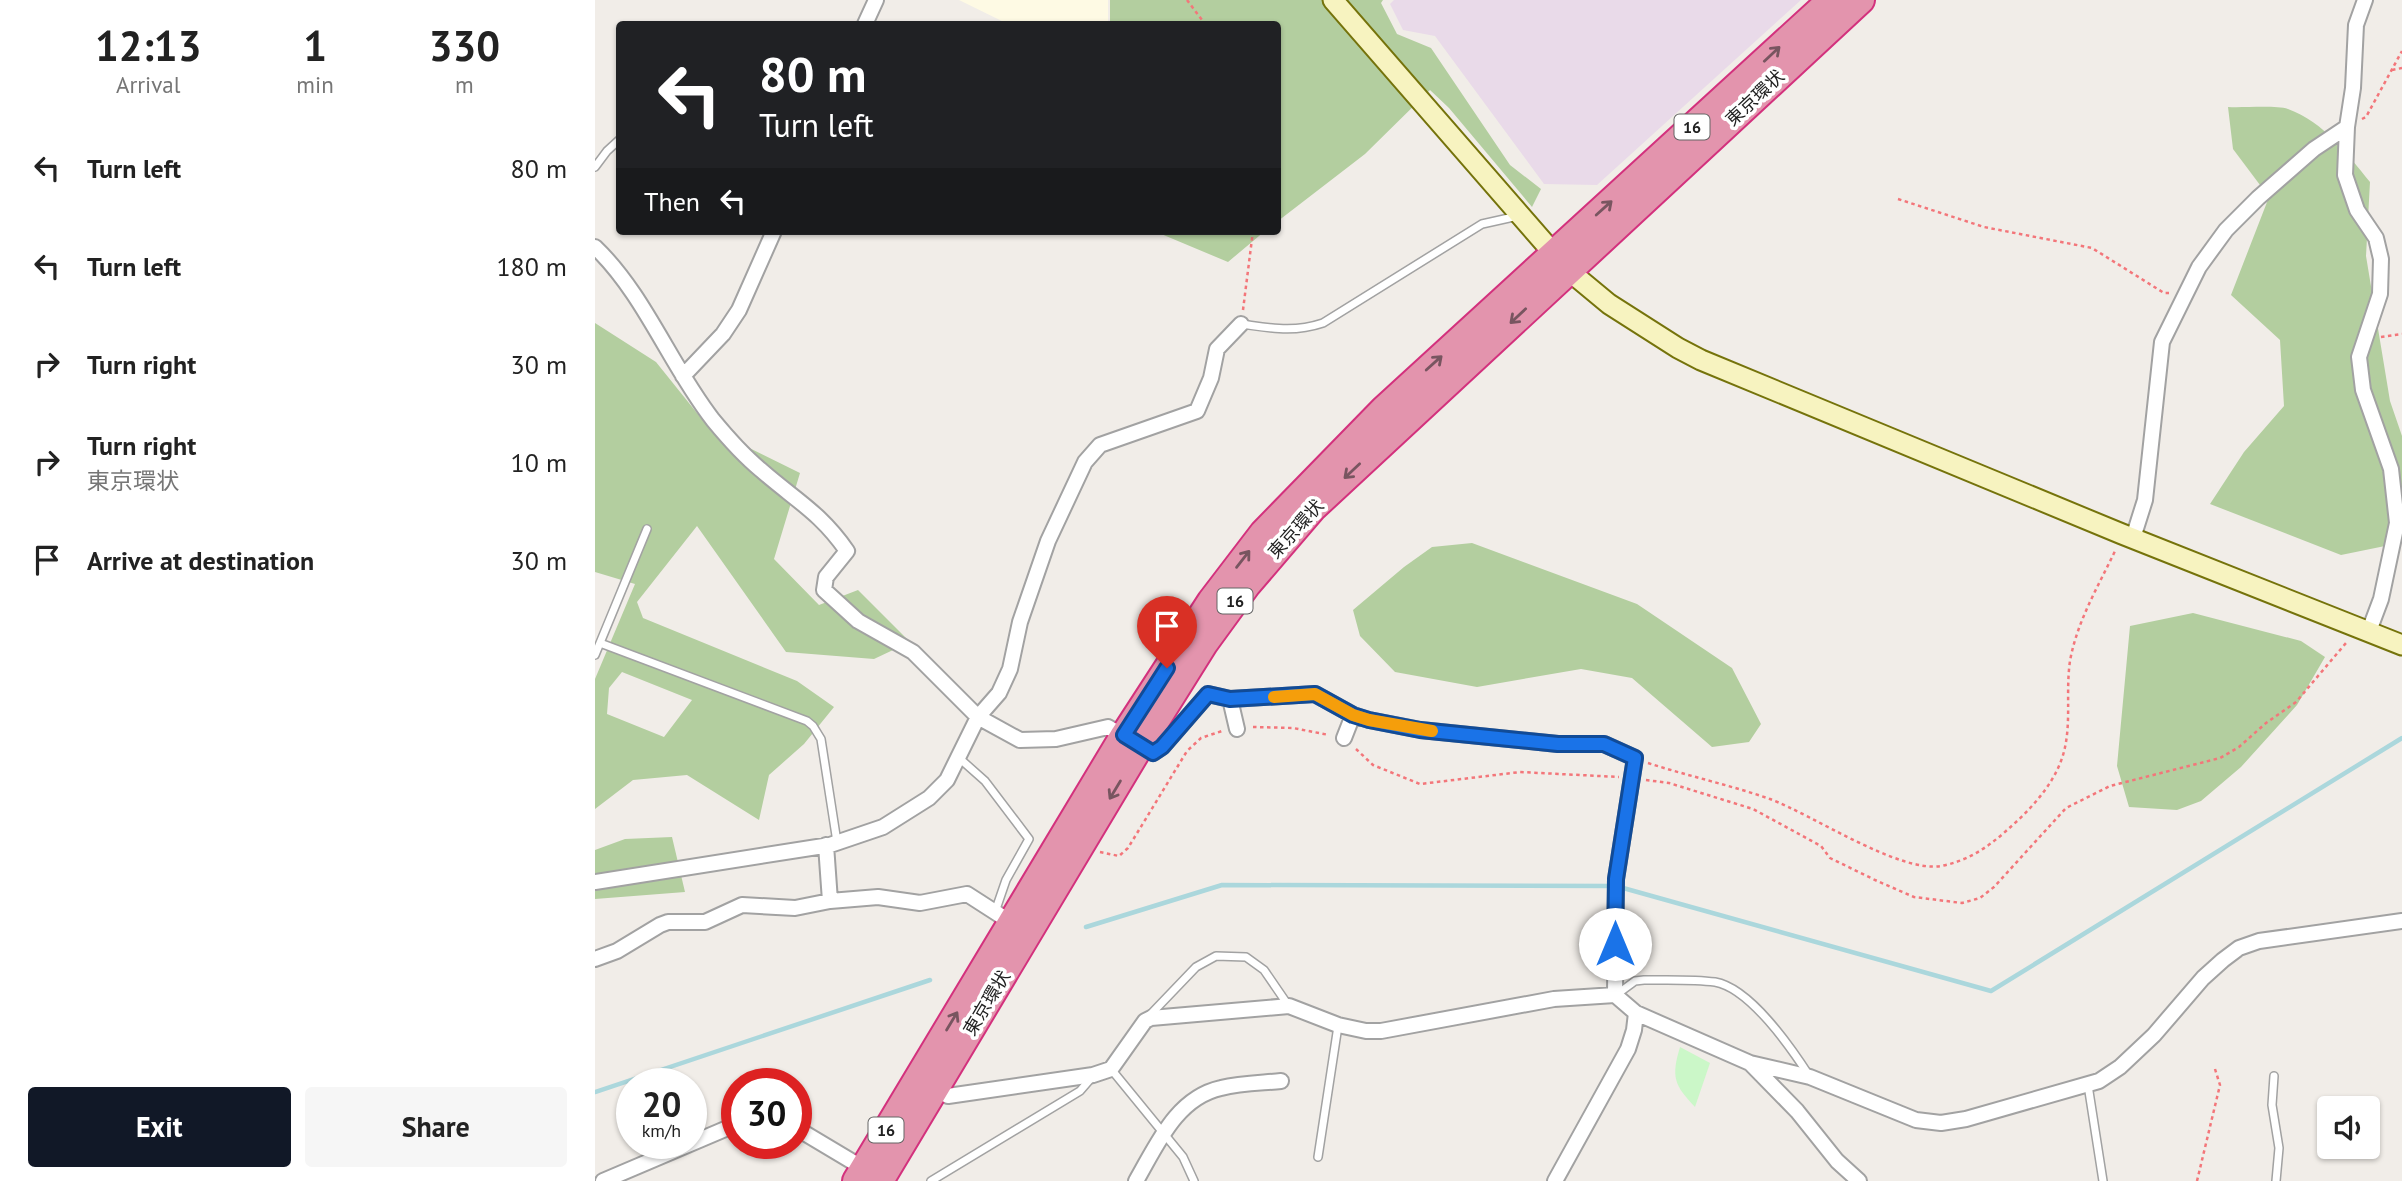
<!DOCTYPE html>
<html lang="en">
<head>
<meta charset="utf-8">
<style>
  body { margin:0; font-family:"PT Sans","Noto Sans JP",sans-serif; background:#f6f6f6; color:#222; height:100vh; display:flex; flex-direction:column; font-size:26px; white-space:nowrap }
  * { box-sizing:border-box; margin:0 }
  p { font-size:23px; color:#767676 }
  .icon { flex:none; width:38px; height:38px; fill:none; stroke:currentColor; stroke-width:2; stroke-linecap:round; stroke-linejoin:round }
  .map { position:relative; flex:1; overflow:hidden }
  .drawer { display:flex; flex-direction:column; background:#fff; width:595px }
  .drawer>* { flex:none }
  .banner { position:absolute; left:21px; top:21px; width:665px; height:214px; border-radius:7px; box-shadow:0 2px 5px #0004; background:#202124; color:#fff; overflow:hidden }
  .tools { position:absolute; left:1722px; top:1096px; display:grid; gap:14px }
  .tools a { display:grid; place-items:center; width:63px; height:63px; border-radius:7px; background:#fff; box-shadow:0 2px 5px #0004; font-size:35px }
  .speed { position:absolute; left:21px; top:1068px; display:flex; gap:14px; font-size:35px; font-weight:700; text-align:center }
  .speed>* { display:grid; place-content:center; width:91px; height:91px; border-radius:50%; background:#fff; box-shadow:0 2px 5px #0004; line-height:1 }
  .speed small { font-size:18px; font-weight:400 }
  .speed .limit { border:10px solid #d22; background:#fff; color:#111 }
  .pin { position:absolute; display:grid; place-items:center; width:60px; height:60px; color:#fff; margin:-72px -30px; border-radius:50% 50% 50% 0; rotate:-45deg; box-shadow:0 0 7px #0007 }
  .pin .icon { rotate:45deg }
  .me { position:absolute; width:77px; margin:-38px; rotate:0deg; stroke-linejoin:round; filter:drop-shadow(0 0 5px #0008) }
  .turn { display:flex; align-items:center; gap:24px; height:147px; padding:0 28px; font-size:32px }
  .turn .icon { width:91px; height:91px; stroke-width:2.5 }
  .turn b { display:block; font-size:49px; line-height:60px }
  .then { display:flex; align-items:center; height:66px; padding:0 28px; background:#0003; gap:14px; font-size:26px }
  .eta { display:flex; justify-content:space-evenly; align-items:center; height:119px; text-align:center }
  .eta b { font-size:42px; font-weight:800; line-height:49px }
  .button { display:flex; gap:14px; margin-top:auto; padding:14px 28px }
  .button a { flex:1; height:80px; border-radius:7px; background:#111827; color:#fff; font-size:28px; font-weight:800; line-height:80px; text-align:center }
  .button a+a { background:#f6f6f6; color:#222 }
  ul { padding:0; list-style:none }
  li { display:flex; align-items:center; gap:21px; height:98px; padding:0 28px }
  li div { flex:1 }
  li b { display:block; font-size:26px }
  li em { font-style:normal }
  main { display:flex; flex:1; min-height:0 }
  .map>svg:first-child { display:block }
  .industrial { fill:#e9dae9 }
  .education { fill:#fefae4 }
  .forest { fill:#b3ce9f; fill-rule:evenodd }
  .park { fill:#cbf7c8 }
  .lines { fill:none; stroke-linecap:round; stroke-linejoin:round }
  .stream { stroke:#abd7dc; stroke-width:4.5 }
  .lane-casing { stroke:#a2a2a2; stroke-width:10 }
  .street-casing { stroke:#a2a2a2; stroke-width:18 }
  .secondary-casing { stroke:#75730b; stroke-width:23 }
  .highway-casing { stroke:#d3317d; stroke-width:30 }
  .path { stroke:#f3767a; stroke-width:2.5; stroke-dasharray:3.5 3.5; stroke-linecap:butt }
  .lane { stroke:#fff; stroke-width:7 }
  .street { stroke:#fff; stroke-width:14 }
  .secondary { stroke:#f7f3c0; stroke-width:19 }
  .highway { stroke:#e394ad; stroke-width:26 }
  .oneway { stroke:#785560 }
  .route-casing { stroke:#114b97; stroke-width:18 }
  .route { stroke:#1a73e8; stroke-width:12 }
  .slow { stroke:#f59e0b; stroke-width:12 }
  .labels { text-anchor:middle; stroke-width:7; stroke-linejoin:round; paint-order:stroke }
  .shield { fill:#fff; stroke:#646464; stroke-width:2 }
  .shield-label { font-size:16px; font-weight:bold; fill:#212121 }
  .street-label { font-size:18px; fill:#212121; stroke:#fff }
</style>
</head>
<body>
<main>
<section class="drawer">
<div class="eta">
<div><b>12:13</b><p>Arrival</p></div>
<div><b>1</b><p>min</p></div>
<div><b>330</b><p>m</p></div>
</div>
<ul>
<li><svg class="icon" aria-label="left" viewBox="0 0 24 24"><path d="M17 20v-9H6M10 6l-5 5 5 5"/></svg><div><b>Turn left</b></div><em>80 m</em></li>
<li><svg class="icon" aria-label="left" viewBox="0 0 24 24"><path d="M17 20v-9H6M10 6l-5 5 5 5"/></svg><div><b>Turn left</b></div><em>180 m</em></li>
<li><svg class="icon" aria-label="right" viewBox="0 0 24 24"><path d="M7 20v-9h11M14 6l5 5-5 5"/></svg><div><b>Turn right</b></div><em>30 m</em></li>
<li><svg class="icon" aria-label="right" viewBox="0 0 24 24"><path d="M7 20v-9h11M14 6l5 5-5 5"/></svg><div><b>Turn right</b><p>東京環状</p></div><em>10 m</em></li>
<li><svg class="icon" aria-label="arrive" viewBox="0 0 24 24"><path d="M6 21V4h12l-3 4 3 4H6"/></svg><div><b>Arrive at destination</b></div><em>30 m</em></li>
</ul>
<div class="button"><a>Exit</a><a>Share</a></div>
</section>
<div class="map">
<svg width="1807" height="1181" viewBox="0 0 1807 1181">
  <rect width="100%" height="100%" fill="#f1ede8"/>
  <path class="industrial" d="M799,0H1206L1002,185L949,184L840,36L808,30L795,4Z"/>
  <path class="education" d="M364,0H513V24H413Z"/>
  <path class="forest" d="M515,0H788L786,3L802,34L836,48L915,165L946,189L937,207L854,108L835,90L770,154L683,221L682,24H515Z
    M1633,107C1647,108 1681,105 1693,109C1729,122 1752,154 1775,182L1771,256L1795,401L1807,436V489L1802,500L1790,546L1746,555L1615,504L1649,452L1689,406L1685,340L1636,295L1674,197L1638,149Z
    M559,231H670L633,262Z
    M0,323L61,362L114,428L205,473L179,559L224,605L263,590L315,642L279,659L191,652L102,526L42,602L48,618L202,681L239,707L209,744L174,775L164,820L92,775L38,780L0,809V679L40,584L0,572ZM27,672L97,700L69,737L12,714L14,688Z
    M877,543L1042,604L1137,668L1166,724L1154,742L1117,747L1037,678L986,669L882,687L800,672L765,636L758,610L809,567L837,547Z
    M1598,613L1706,641L1730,657L1702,705L1646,767L1606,801L1582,810L1534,807L1522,766L1535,626Z
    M77,837L90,892L0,899V850L30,839Z"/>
  <path class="park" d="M1085,1047L1115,1063L1100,1107C1079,1085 1076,1077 1085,1047Z"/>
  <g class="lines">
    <path class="stream" d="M491,927L627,885L1021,886L1396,991L1807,738
      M0,1092L335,980"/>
    <defs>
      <path id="lane" d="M0,167L12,151L24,140
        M646,324C676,328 698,333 728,323L887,224L923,216
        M5,643L212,721L218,726L226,739L242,842
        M0,655L52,529
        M363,757L390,781L434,839L411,880L400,912
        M1021,995L1040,981L1049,980C1072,980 1098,979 1120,982C1155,988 1197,1049 1215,1077
        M555,1015L601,967L621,956L651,957L669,970L693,1005
        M516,1069L588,1157L599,1181
        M1679,1076L1677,1105L1684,1148L1681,1181
        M1493,1085L1508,1181
        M723,1157L743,1026
        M336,1181L485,1091L498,1076"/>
      <path id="street" d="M270,24L281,0
        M1752,127L1750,175L1762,210L1781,238L1786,259L1785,294L1764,357L1768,390L1796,469L1802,523L1786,599L1774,631
        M0,247C50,295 75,365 118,420C132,437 149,456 166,470C200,500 225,512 252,551L231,577L229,590L263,621L318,652L383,717L425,740L461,739L513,727L558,753L567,747L613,694L635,699L642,729
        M88,376L128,334L144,310L179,231
        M1538,538L1550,500L1567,342L1604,267L1631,230L1663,198L1719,149L1752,127L1758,88L1761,25L1770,0
        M635,699L720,694L758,715L774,720L826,730L963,744H1009L1040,758L1021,879L1020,995
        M749,738L758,715
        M231,845L235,901
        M0,882L235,845L288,827L334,798L352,780L383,717L404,693L415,669L425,622L453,541L490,462L505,445L602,411L616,378L622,349L646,324
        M0,959L22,951L65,925L73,922H110L147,905L200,908L235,901L283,897L325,903L372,894L417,923
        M1156,1064L1202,1111L1242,1161L1264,1181
        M336,1087L353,1096L498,1075L516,1069L550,1021L556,1018L694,1006L743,1025L771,1031H786L959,999L1020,995L1041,1013L1155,1063L1215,1077L1321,1120L1346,1123L1371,1119L1504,1081L1525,1067L1559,1035L1608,978L1628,960L1644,948L1664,941L1807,921
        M201,1128L268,1168
        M8,1181L142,1124
        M541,1181C562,1145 581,1098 626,1088C646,1083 666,1083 686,1081
        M960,1181L1033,1049L1039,1030L1041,1013"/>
      <path id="secondary" d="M738,0L973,270L1014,304L1083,348L1106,360L1527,534L1807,645"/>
      <path id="highway" d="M261,1181L529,735L616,601L668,533L789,409L1236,0
        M285,1181L547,743L609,644L652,585L718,508L1266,0"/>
    </defs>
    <use href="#lane" class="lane-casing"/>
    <use href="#street" class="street-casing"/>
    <use href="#secondary" class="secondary-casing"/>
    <use href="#highway" class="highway-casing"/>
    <path class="path" d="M592,0L610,24
      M1797,70L1807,68
      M1767,119L1771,117L1807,51
      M1303,199L1389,227L1497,248L1569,293H1574
      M648,310L658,231
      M1786,337L1807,334
      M658,727L698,728L734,735
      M761,749L778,765L825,784L925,772L1024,777
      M1053,763C1093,776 1135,785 1175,799C1218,815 1304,873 1346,866C1372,861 1392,848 1411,831C1433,812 1456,788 1466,761C1478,729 1470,695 1475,661C1482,621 1504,585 1521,549
      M1051,780L1074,783L1158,809L1226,846L1235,858L1280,880L1319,897L1367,903L1385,898L1399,887L1471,808L1515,786L1625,758L1644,747L1671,723L1701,702L1751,643
      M505,852L524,856L533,848L592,751L606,738L627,731
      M1602,1181L1625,1085L1620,1069"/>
    <use href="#lane" class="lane"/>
    <use href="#street" class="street"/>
    <use href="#secondary" class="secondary"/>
    <use href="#highway" class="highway"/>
  </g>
  <defs><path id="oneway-shaft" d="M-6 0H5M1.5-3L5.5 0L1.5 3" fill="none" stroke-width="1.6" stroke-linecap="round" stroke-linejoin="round" transform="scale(1.75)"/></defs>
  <g class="oneway">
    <use href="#oneway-shaft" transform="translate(1177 54) rotate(-43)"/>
    <use href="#oneway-shaft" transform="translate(1009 208) rotate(-42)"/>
    <use href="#oneway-shaft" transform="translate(923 316) rotate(137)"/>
    <use href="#oneway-shaft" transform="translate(839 363) rotate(-42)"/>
    <use href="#oneway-shaft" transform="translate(757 471) rotate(137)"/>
    <use href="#oneway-shaft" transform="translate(648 559) rotate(-52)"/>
    <use href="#oneway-shaft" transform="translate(520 790) rotate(121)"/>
    <use href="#oneway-shaft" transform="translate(357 1021) rotate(-59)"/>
  </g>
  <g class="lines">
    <defs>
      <path id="route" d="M572,668L529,735L558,753L567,747L613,694L635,699L720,694L758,715L774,720L825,730L963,744H1009L1040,758L1021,879L1020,944"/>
    </defs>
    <use href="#route" class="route-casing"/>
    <use href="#route" class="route"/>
    <path class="slow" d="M679,697L720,694L758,715L774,720L837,731"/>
  </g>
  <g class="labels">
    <g class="shield">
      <rect x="1079.5" y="114.5" width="35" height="25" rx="5"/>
      <rect x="622.5" y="588.5" width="35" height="25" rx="5"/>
      <rect x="273.5" y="1117.5" width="35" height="25" rx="5"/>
    </g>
    <g class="shield-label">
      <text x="1097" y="133">16</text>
      <text x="640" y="607">16</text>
      <text x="291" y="1136">16</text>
    </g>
    <g class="street-label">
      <text transform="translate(1160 98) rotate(-43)" y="6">東京環状</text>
      <text transform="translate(701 529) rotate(-48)" y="6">東京環状</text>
      <text transform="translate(392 1003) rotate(-59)" y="6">東京環状</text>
    </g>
  </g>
</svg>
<div class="tools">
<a><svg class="icon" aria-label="sound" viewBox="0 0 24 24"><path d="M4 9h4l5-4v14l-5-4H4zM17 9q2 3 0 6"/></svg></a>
</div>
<div class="speed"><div>20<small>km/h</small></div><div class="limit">30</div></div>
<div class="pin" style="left:572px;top:668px;background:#d93025"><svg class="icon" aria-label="arrive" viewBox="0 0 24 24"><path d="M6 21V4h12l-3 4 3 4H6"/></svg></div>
<svg class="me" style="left:1020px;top:944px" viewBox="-20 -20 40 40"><circle r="19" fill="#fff"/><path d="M0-13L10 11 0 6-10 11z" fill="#1a73e8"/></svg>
<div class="banner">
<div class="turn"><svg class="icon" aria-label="left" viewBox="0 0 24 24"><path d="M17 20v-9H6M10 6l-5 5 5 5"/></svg><div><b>80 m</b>Turn left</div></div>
<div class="then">Then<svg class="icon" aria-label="left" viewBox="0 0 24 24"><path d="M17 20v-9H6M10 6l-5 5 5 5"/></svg></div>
</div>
</div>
</main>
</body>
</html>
